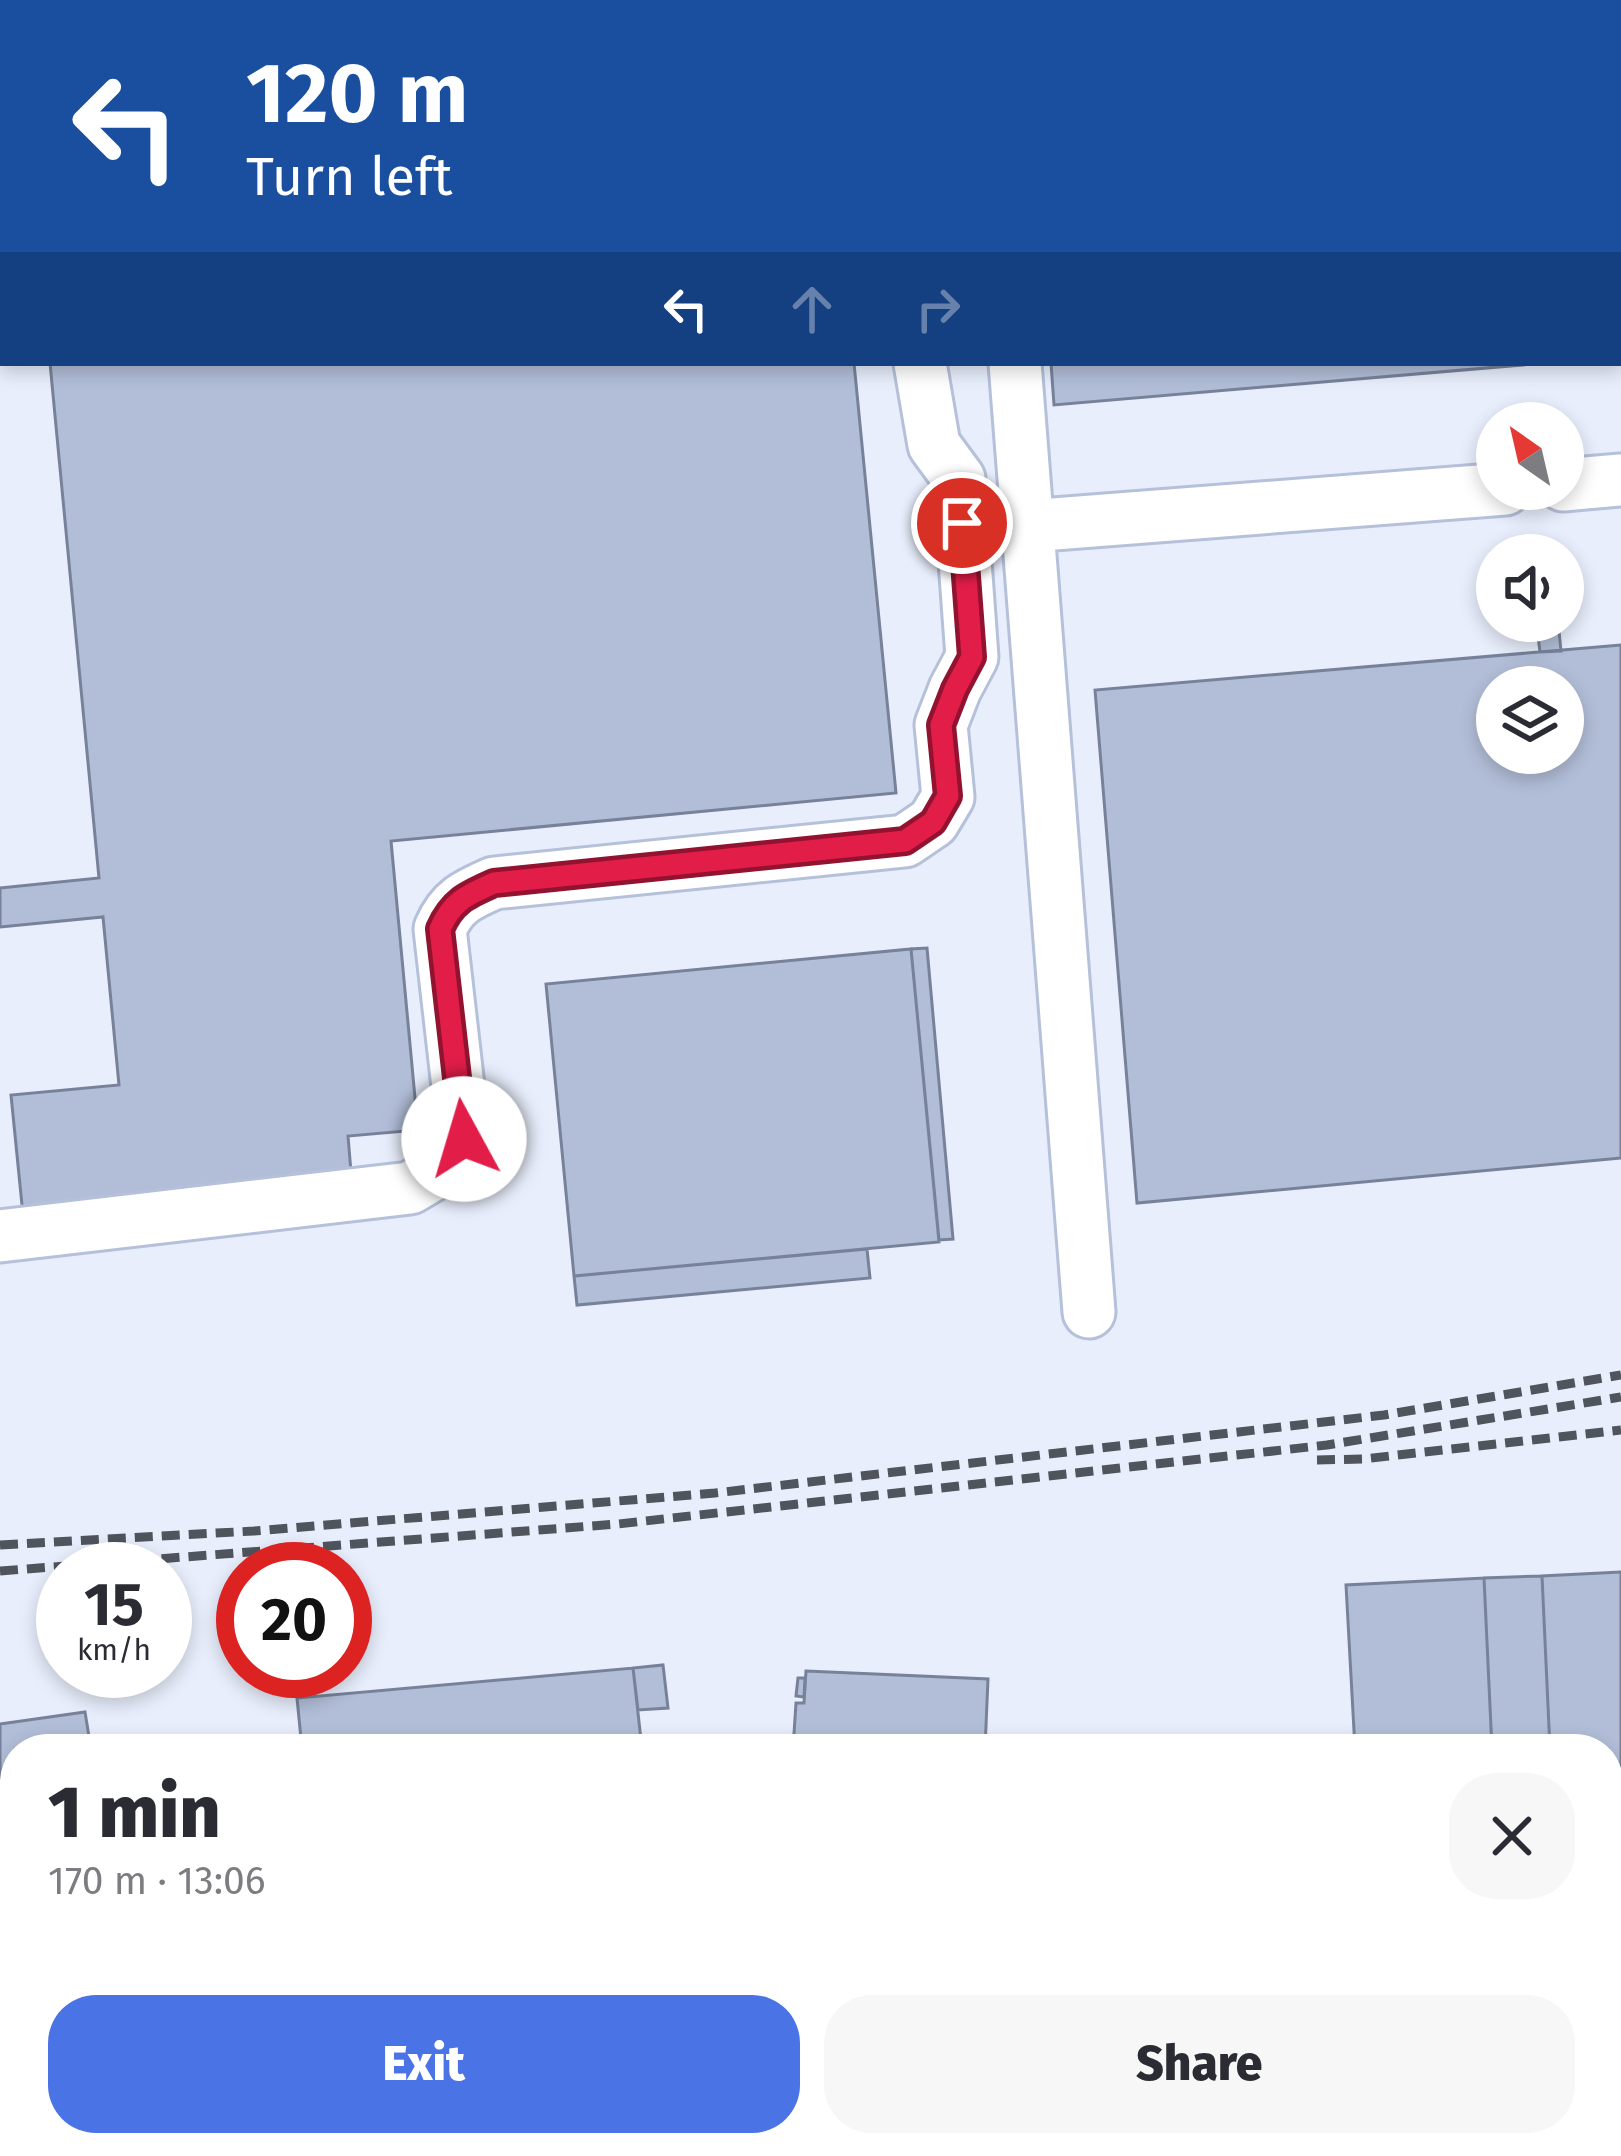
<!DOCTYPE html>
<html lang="en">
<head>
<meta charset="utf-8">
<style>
  body { margin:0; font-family:"Fira Sans",sans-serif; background:#f7f7f7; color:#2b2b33; height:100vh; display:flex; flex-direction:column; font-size:45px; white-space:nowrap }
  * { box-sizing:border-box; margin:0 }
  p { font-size:39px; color:#7c7c81 }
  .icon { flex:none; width:66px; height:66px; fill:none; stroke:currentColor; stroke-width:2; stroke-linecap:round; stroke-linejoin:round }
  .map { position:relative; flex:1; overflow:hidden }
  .sheet { position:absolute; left:0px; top:1734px; width:1623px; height:423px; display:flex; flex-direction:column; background:#fff; border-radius:48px 48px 0 0; box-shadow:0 6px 18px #0003 }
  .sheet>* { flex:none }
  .top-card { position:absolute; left:0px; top:0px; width:1623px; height:366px; box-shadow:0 6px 18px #0003; background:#1a4fa0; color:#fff; overflow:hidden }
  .needle { width:78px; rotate:326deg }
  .controls { position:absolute; left:1476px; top:402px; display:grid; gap:24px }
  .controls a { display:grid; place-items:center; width:108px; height:108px; border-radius:50%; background:#fff; box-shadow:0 6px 18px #0003; font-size:60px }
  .speed { position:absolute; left:36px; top:1542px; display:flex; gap:24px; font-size:60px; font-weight:700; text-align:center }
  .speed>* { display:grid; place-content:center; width:156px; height:156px; border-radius:50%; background:#fff; box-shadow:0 6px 18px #0003; line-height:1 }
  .speed small { font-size:30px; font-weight:400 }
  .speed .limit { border:18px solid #d22; background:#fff; color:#111 }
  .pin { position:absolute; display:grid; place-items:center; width:102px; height:102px; color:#fff; margin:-51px; border:6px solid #fff; border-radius:50%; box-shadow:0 3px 12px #0007 }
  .me { position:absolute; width:132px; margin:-66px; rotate:354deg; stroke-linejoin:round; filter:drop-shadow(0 0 9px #0008) }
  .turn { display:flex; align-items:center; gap:42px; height:252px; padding:0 48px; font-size:54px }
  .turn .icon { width:156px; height:156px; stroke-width:2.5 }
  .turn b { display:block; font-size:84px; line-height:102px }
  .lanes { display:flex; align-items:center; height:114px; padding:0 48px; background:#0003; justify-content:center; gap:60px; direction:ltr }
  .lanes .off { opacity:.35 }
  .round { display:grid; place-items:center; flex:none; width:126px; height:126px; border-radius:48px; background:#f7f7f7 }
  .headline { display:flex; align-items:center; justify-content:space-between; height:204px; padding:0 48px }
  h1 { font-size:72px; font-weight:800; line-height:90px }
  .button { display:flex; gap:24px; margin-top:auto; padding:24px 48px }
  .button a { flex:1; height:138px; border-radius:48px; background:#4a73e5; color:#fff; font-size:48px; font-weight:800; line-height:138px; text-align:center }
  .button a+a { background:#f7f7f7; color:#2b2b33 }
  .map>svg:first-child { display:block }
  .built { fill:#e8eefc; fill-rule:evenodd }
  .building { fill:#b2bed8; stroke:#77829a; stroke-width:3; fill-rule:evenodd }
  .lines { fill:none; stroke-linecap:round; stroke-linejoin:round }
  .minor-casing { stroke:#b5c0da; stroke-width:57 }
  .minor { stroke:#fff; stroke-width:51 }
  .rail { stroke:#4f545d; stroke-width:9; stroke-dasharray:18 9; stroke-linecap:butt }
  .route-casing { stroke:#92132f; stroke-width:30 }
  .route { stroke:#e11d48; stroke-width:21 }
</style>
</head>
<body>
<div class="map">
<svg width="1621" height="2156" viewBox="0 0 1621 2156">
  <rect width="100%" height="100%" fill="#f4f6fc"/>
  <path class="built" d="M0,0H1621V2095L1608,2096V1749H15V2142H1276L1274,2156H0ZM3,3H1620V363H3ZM1497,423H1563V489H1497ZM1497,555H1563V621H1497ZM1497,687H1563V753H1497ZM63,1569H165V1671H63ZM243,1569H345V1671H243Z"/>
  <path class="building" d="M334,0H647L615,3H303Z
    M1018,0H1621V357L1620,3H1018Z
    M0,104H3V165H0Z
    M50,363H854L896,793L391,841L418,1130L348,1136L352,1184L23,1215L11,1095L119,1085L103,917L0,927V888L99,878Z
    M1051,363H1545L1054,405Z
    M1536,621H1558L1561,651L1540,652Z
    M1621,645V1158L1137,1203L1095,690ZM1497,687H1563V753H1497Z
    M927,948L953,1239L939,1240L911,949Z
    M911,949L939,1242L574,1276L546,984Z
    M867,1249L870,1278L577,1305L574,1276Z
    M1621,1572V1831H1608V1749H1550L1542,1576Z
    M1542,1576L1550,1749H1492L1484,1578Z
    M1484,1578L1492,1749H1355L1346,1585Z
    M663,1665L668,1708L638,1710L633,1668Z
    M633,1668L642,1749H302L297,1698Z
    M806,1671L988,1679L985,1749H793L796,1703H804Z
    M798,1678H805L804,1697L796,1696Z
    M85,1712L91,1749H15V1984L0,1986V1724Z
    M1608,2123H1621V2156H1597L1598,2142H1608Z
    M27,2142H208L209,2156H29Z
    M417,2142H544L546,2156H419Z"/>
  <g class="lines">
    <defs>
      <path id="minor" d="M986,0L987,3
        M0,83L3,82
        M1015,363L1089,1312
        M1563,485L1621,480
        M1028,526L1505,489
        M0,1236L410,1188L454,1162L464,1139L440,929C452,901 467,895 494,883L905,841L933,822L948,797L941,725L955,689L972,657L959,479L934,445L920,363
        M1608,1987L1621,1993
        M609,2142L612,2156
        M1154,2142L1157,2156"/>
    </defs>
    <use href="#minor" class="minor-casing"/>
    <use href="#minor" class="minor"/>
    <path class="rail" d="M1317,1460L1363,1459L1621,1430
      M0,1545L254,1531L715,1493L1384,1415L1621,1375
      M0,1571L618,1524L1327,1445L1621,1397"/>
  </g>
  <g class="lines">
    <defs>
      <path id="route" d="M464,1139L440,929C452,901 467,895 494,883L905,841L933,822L948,796L941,725L955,689L972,657L962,523"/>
    </defs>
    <use href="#route" class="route-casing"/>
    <use href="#route" class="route"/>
  </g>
</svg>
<div class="controls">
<a><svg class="needle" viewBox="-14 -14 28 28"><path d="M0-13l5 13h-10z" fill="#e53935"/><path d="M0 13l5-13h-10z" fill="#7c7c81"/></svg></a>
<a><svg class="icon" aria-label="sound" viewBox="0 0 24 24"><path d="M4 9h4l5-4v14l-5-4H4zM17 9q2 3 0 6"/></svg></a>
<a><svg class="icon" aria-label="layers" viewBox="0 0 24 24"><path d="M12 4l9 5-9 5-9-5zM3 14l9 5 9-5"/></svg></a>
</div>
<div class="speed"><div>15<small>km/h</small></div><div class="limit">20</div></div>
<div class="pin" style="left:962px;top:523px;background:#d93025"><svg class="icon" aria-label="arrive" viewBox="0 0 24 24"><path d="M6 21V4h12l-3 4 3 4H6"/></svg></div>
<svg class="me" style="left:464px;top:1139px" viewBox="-20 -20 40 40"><circle r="19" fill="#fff"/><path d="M0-13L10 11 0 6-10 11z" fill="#e11d48"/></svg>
<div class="top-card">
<div class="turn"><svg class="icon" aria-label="left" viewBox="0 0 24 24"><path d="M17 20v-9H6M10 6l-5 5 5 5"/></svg><div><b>120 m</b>Turn left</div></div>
<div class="lanes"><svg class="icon" aria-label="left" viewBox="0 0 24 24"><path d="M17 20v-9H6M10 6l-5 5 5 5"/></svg><svg class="icon off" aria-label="ahead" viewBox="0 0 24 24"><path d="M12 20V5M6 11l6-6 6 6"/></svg><svg class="icon off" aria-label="right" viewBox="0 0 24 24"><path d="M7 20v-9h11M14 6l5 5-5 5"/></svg></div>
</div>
<section class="sheet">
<div class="headline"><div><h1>1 min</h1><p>170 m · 13:06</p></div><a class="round"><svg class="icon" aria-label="close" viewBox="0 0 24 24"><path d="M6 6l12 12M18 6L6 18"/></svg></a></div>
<div class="button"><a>Exit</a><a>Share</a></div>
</section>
</div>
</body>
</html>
